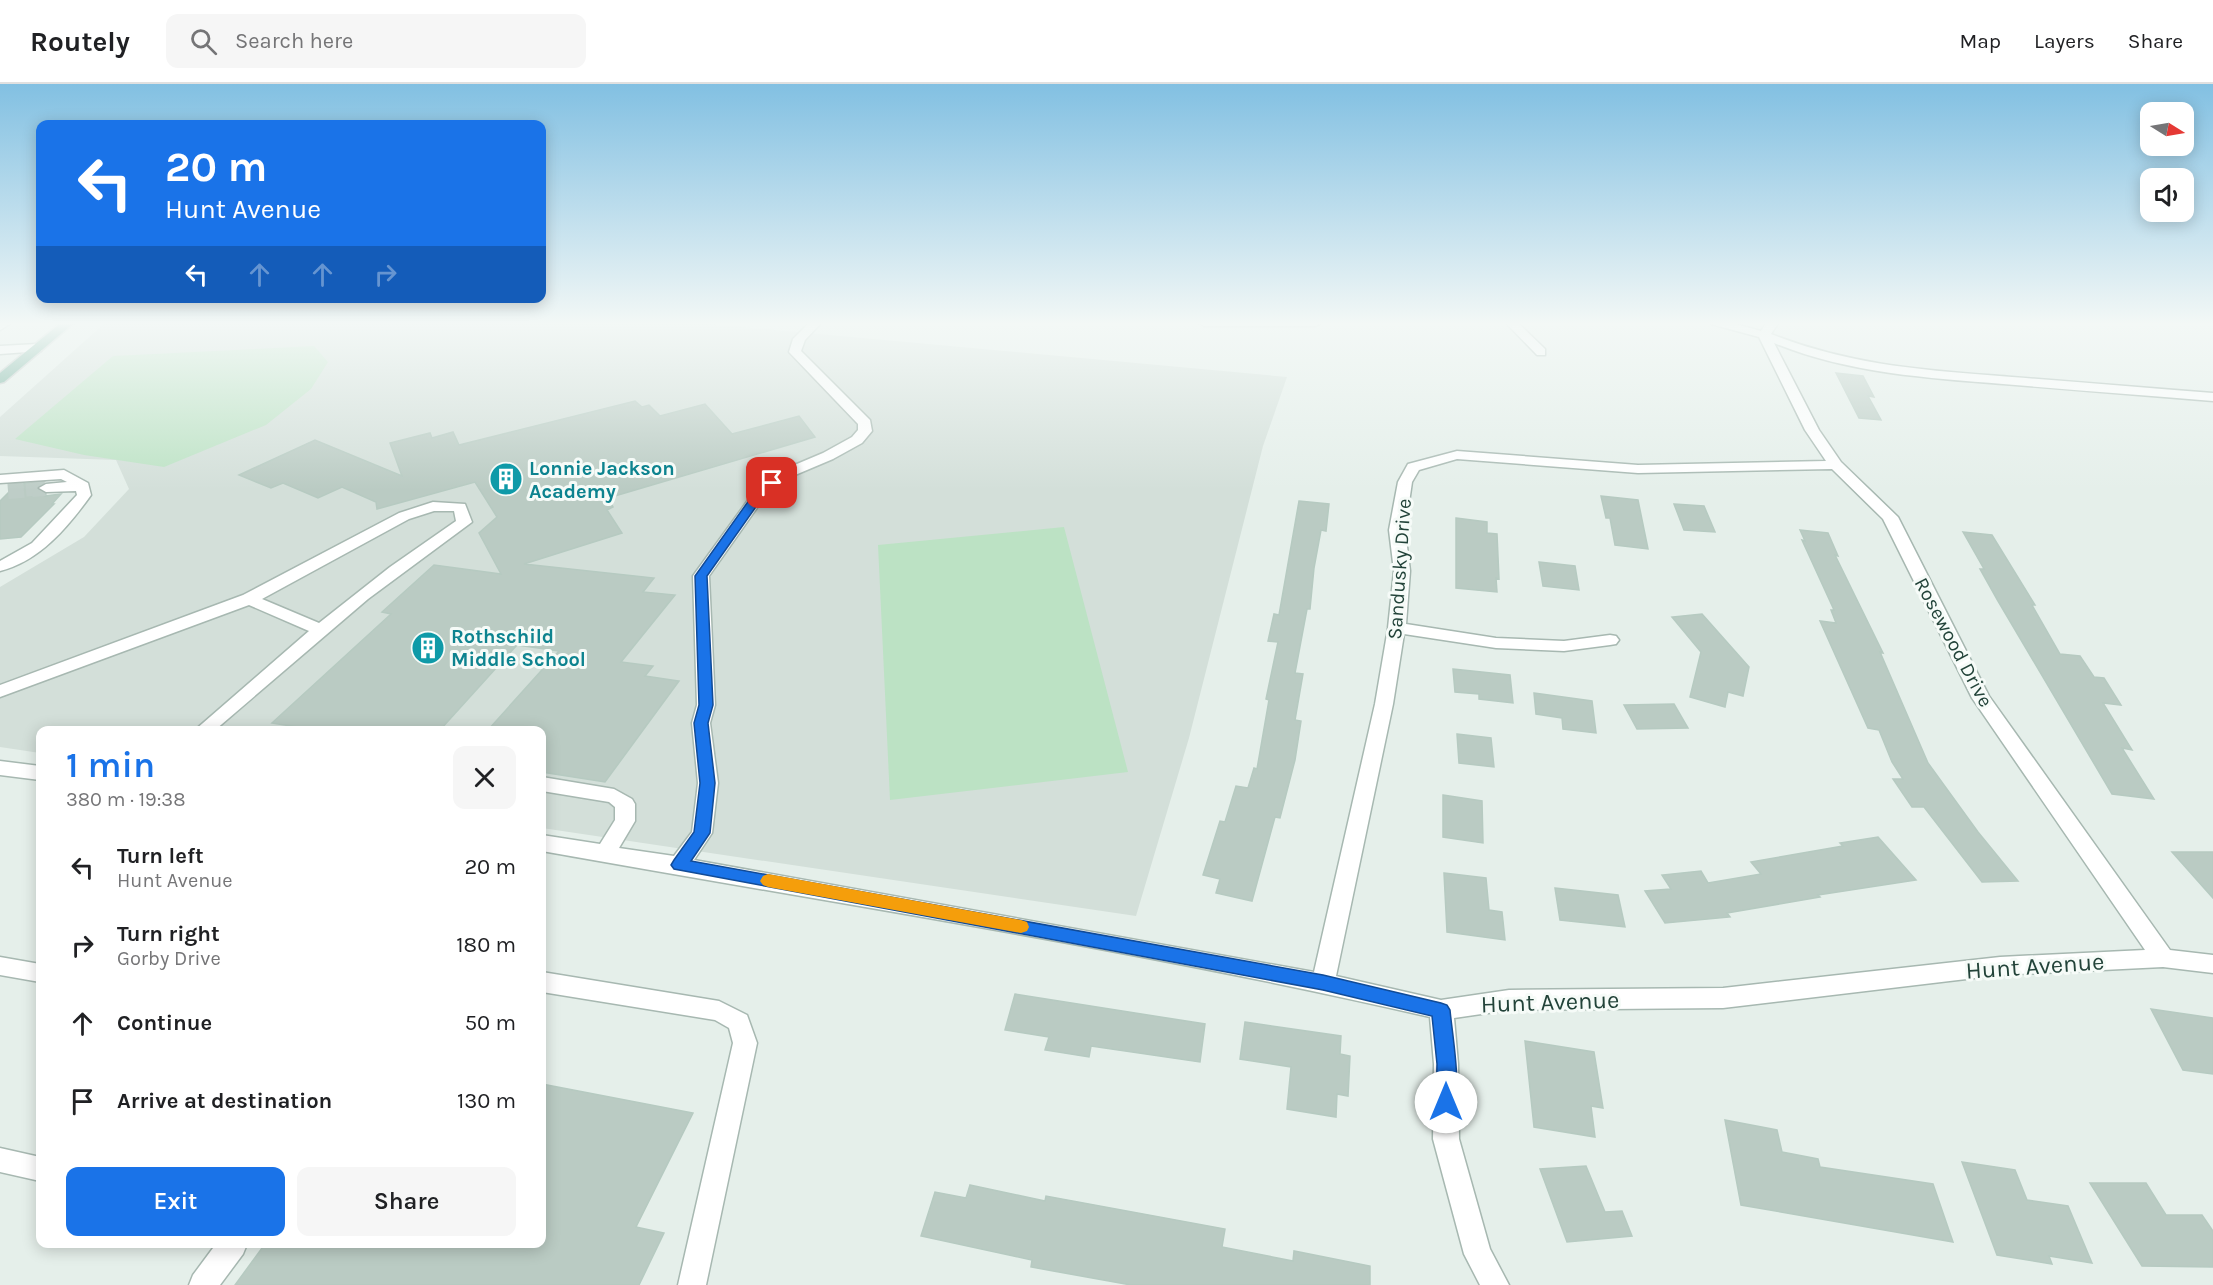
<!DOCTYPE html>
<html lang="en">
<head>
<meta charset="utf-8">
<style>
  body { margin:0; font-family:Karla,sans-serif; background:#f6f6f6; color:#202124; height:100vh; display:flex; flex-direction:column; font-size:22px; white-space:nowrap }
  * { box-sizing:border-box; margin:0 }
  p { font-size:20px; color:#757577 }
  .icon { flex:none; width:33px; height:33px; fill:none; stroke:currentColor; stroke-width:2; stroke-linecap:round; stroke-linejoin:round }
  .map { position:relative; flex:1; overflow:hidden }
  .panel { position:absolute; left:36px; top:642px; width:510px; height:522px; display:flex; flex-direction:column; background:#fff; border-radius:12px; box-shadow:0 3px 15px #0003 }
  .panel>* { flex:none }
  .hud { position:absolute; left:36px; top:36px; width:510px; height:183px; border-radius:12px; box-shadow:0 3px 15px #0003; background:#1a73e8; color:#fff; overflow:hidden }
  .needle { width:39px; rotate:101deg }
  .buttons { position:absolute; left:2140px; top:18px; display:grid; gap:12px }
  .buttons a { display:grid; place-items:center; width:54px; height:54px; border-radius:12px; background:#fff; box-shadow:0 3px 15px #0003; font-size:30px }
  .pin { position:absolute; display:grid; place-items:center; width:51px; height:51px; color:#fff; margin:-26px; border-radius:12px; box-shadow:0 3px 9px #0006 }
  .me { position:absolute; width:66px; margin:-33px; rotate:0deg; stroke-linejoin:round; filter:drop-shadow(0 0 4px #0008) }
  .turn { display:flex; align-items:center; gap:21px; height:126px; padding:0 30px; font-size:27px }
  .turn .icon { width:78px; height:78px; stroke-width:2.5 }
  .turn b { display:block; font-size:42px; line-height:51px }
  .lanes { display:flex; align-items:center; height:57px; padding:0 30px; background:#0003; justify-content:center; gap:30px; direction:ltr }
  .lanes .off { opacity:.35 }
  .round { display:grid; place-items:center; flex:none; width:63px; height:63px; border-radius:12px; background:#f6f6f6 }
  .head { display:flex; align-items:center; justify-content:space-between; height:102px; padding:0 30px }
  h1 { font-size:36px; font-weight:600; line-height:45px; color:#1a73e8 }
  .primary-button { display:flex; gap:12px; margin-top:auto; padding:12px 30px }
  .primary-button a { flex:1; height:69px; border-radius:12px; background:#1a73e8; color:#fff; font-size:24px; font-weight:600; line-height:69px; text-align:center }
  .primary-button a+a { background:#f6f6f6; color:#202124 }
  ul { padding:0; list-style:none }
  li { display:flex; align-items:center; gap:18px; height:78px; padding:0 30px }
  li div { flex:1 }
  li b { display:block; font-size:22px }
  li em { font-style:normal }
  header { display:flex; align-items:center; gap:36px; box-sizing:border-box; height:84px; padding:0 30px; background:#fff; border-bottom:2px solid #e0e0e0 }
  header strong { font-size:28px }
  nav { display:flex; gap:33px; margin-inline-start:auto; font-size:21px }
  .search { width:420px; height:54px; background:#f6f6f6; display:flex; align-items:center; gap:15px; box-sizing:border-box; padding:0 21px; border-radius:12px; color:#757577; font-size:22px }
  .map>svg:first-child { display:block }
  .built { fill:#d3dfd9 }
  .green { fill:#bce2c4 }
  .building { fill:#bacbc3; stroke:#b6cac1; stroke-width:1.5 }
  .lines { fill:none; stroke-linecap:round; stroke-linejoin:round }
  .minor-tunnel-far1 { stroke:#becdc7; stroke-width:13; stroke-dasharray:13 7; stroke-linecap:butt }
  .minor-tunnel { stroke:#becdc7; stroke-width:16; stroke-dasharray:16 8; stroke-linecap:butt }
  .minor-casing { stroke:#a7b8b1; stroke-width:3 }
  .major-casing { stroke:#c1cac8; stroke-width:3 }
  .minor { fill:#fff; fill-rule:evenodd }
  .major { fill:#66a994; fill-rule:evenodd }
  .route { fill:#1a73e8; stroke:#114b97; stroke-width:1.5 }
  .slow { fill:#f59e0b }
  .labels { text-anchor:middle; stroke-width:6; stroke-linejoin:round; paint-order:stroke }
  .culture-label { font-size:20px; font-weight:bold; fill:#0d838f; stroke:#f6fbf8; text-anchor:start }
  .street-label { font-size:20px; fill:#224339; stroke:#f6fbf8 }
  .near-street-label { font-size:24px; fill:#224339; stroke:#f6fbf8 }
</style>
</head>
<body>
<header>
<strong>Routely</strong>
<div class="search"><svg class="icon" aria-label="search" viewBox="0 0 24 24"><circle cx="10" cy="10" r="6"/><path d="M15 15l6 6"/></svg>Search here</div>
<nav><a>Map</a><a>Layers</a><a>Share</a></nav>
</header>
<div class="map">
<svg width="2213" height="1201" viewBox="0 0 2213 1201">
  <rect width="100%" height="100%" fill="#e5efea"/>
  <path class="built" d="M106,238H688L1287,293L1263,362L1189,654L1136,832L542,744V646H40V669L0,663V503L84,453L129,405L116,376L0,372V333Z"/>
  <path class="green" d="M314,262L328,278L311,305L266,341L164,383L84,371L15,355L113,272Z
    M1064,443L1128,688L890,716L878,461Z"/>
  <path class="building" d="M1836,289L1863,292L1874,313L1868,312L1881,336L1859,334Z
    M635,317L642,323L649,321L660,332L705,320L732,350L799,332L815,353L608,414L613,423L607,426L622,449L524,480L654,494L643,508L675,511L621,578L653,582L645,592L679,597L605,698L542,688V646H488L559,567L517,561L440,646H293L297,643L272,639L391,530L382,528L434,481L501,490L479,449L497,433L475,398L377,425L376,418L342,403L318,414L283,399L271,404L239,391L315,356L402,392L390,359L430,349L432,354L453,348L459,361Z
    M44,398L37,405L46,410L45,412L61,410L52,420H54L21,453L0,455V417L17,400Z
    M1601,412L1638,416L1648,465L1615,461L1610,434H1606Z
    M1299,417L1329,420L1326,447L1321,446L1314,484L1310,525H1307L1295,589L1303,590L1295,636L1301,637L1295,676L1280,734L1275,733L1252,817L1216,809L1220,795L1203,791L1220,737L1225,738L1236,702L1248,704L1254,684L1257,685L1269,616L1266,615L1278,558L1268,557L1274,530L1279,531Z
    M1674,420L1704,422L1715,448L1684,446Z
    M1456,434L1487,438V449L1497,450L1499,495L1496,494L1497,508L1456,504Z
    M1800,446L1828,449L1838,472L1835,471L1883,569L1880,568L1928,679L1978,748L2018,797L1982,798L1924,723H1912L1893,695H1903L1892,678L1879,646L1868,644L1820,537L1836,539L1831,526H1834L1802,456L1805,457Z
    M1963,448L1992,451L2035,521H2032L2060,570L2080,572L2094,593L2104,594L2121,621L2103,619L2132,666L2122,664L2154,715L2112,710L1998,517L1980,485H1984Z
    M1539,478L1575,482L1579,506L1543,502Z
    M1702,530L1749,583L1743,612L1728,608L1725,623L1690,613L1701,568L1672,533Z
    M1453,585L1510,591L1513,619L1479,615V610L1455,608Z
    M1534,609L1592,617L1596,649L1563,645L1562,634L1536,630Z
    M1674,620L1688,644L1637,645L1624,621Z
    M1457,650L1491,654L1494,683L1459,679Z
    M1443,711L1482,717L1483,759L1443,753Z
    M1878,753L1916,796L1818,811L1820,813L1727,829L1730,833L1665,839L1645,807L1671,805L1662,791L1701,787L1708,799L1761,790L1751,778L1843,762L1840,759Z
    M2172,768H2213V814Z
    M1444,789L1486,794L1489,826L1502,828L1505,856L1447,848Z
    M1555,804L1618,811L1625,843L1560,836Z
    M1015,910L1205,940L1200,978L1091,962L1089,973L1045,966L1049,953L1005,946Z
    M2151,925L2213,934V990L2183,986Z
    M1245,938L1341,952L1340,970L1350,972L1348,1012L1337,1010L1336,1033L1287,1025L1291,983L1240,975Z
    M1525,957L1594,968L1603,1024L1591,1022L1595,1053L1534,1043Z
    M542,1000L693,1029L636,1143L664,1149L639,1201H235L265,1160H542Z
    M1725,1036L1777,1046L1782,1068L1818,1075L1820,1083L1933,1100L1953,1158L1741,1121Z
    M1962,1078L2015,1086L2027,1116L2068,1122L2092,1179L2049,1172L2052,1180L1997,1171Z
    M1586,1082L1605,1128L1622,1127L1632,1152L1567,1158L1540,1085Z
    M2090,1099H2146L2166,1131H2202L2213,1147V1183L2142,1182Z
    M970,1101L1045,1117L1046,1112L1225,1145L1222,1163L1293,1177L1294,1167L1370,1182V1201H1131L1031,1183L1032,1176L921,1152L935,1108L966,1114Z"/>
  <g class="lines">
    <path class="minor-tunnel-far1" d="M26,406L46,404"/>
    <path class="minor-tunnel" d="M8,407L45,404"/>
    <defs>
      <path id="minor" d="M0,238H13L0,246Z
        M810,238H822L805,256L801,267L870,336L872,347L862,359L833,375L788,394L766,411L709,492L715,621L710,639L718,699L712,749L694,776L1314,888L1375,620L1388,544L1394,487L1389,446L1398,398L1408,380L1457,367L1638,381L1826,377L1805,346L1759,253L1711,240L1709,238H1728L1761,247L1767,238H1779L1771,250C1852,282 1926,286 2012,293C2079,298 2146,304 2213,309V317C2143,311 2073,306 2003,300C1926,294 1847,289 1774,259L1819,346L1841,378L1898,433L1989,612L2170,866L2213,871V889L2163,883L2000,891L1723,924L1509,926L1454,934L1458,980L1459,1055L1490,1165L1509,1201H1480L1464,1170L1433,1055L1434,980L1430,933C1136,865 838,820 542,767V751L600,760L615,736V723L609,718L542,707V693L614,705L632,715L635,720V737L619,764L674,772L692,748L698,699L692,639L697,621L693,492L756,405L778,388L823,369L852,353L858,346V340L789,268L793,255ZM1457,375L1638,389L1832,385L1883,435L1972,614L2145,866L2000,873L1723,904L1509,906L1441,916L1336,892L1393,620L1404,550L1496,564L1564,567L1610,561L1616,560L1619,556L1616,552L1610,551L1564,557L1496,554L1406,540L1410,487L1405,446L1412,398L1419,386Z
        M1198,238H1322L1316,242H1204Z
        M1505,238H1517L1545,265V271H1537Z
        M37,260L43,264L41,267L0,270V262Z
        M64,386L88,399L91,411C68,443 40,477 0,487V477L32,459L77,411L76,407L46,408L39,404L46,400L67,398L61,395L0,399V391Z
        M433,418L465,420L472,438L368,515L215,646H195L309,547L249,521L0,613V601L243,511L399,429ZM434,427H454L456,437L390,483L319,539L262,515L409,435Z
        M0,677L40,682V696L0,691Z
        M0,873L40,880V898L0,891Z
        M542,888L719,917L747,931L757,959L706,1201H678L733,959L729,944L715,936L542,908Z
        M0,1064L40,1073V1097L0,1088Z
        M216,1160H247L243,1170L220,1201H189L193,1191Z"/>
      <path id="major" d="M62,238H75L4,298L0,299V289Z"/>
    </defs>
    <use href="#minor" class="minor-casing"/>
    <use href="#major" class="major-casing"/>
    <use href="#minor" class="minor"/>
    <use href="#major" class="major"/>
  </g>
  <linearGradient id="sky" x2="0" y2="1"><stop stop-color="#82c0e2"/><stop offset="0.59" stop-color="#f3f8f6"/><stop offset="1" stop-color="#f3f8f6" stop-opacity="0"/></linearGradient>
  <rect width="2213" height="406" fill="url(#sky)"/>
  <path class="route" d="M772,396L777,399L765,410L707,492L713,621L708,639L715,699L710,749L691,777L1323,891L1441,919L1447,921L1450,926C1452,949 1462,1004 1453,1024L1446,1026L1439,1024L1436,1018L1437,980L1432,932L1323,906L674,785L671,781L674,776L694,748L700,699L694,639L699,621L695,492L757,405Z"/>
  <path class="slow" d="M768,790L1021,836L1027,838L1029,843L1027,847L1021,849L768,803L763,801L760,797L763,792Z"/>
  <defs>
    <symbol id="building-disc" viewBox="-11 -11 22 22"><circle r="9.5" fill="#0f9aa8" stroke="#f6fbf8"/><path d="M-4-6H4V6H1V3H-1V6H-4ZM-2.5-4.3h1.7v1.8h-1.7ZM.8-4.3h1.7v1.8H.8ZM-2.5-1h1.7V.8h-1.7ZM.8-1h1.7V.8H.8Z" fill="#fff"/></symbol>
  </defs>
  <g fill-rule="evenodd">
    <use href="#building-disc" x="487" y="376" width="38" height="38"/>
    <use href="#building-disc" x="409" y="545" width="38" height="38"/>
  </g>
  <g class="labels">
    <g class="culture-label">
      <text x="529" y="391">Lonnie Jackson<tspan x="529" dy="23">Academy</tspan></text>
      <text x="451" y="559">Rothschild<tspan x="451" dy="23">Middle School</tspan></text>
    </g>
    <g class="street-label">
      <text transform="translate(1399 485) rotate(-86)" y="7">Sandusky Drive</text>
      <text transform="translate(1954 558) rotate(62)" y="7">Rosewood Drive</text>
    </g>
    <g class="near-street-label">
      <text transform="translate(2035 882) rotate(-4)" y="8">Hunt Avenue</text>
      <text transform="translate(1550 918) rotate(-2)" y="8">Hunt Avenue</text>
    </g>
  </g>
</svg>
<div class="buttons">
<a><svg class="needle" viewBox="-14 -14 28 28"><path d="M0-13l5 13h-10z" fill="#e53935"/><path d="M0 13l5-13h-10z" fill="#757577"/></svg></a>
<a><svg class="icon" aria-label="sound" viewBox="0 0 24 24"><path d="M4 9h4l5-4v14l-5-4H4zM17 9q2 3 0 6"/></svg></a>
</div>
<div class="pin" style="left:772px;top:399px;background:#d93025"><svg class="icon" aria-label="arrive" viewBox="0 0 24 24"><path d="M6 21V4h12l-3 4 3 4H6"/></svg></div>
<svg class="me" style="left:1446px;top:1018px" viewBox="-20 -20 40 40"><circle r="19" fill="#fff"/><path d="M0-13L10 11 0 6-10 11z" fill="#1a73e8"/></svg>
<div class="hud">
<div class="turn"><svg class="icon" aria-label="left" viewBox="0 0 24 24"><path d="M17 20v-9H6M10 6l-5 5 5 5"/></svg><div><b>20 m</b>Hunt Avenue</div></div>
<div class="lanes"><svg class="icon" aria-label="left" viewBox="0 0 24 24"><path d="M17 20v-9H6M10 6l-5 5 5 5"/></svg><svg class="icon off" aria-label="ahead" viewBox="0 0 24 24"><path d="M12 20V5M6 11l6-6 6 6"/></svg><svg class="icon off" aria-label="ahead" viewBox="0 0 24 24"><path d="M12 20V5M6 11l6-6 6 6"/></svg><svg class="icon off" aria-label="right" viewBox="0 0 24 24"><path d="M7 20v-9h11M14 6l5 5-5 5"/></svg></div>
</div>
<section class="panel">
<div class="head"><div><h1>1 min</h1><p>380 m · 19:38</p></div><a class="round"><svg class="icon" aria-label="close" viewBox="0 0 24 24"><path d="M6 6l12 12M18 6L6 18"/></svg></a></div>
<ul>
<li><svg class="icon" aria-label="left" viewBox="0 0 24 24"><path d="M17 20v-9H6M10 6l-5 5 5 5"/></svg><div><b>Turn left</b><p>Hunt Avenue</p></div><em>20 m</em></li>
<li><svg class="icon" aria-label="right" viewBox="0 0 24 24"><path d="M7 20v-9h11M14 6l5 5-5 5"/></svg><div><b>Turn right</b><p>Gorby Drive</p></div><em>180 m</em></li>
<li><svg class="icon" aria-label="ahead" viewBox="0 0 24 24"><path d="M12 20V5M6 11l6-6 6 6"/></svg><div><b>Continue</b></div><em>50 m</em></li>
<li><svg class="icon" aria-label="arrive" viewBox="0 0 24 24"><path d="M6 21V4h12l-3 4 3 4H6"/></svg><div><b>Arrive at destination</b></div><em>130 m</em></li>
</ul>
<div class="primary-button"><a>Exit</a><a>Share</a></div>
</section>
</div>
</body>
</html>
